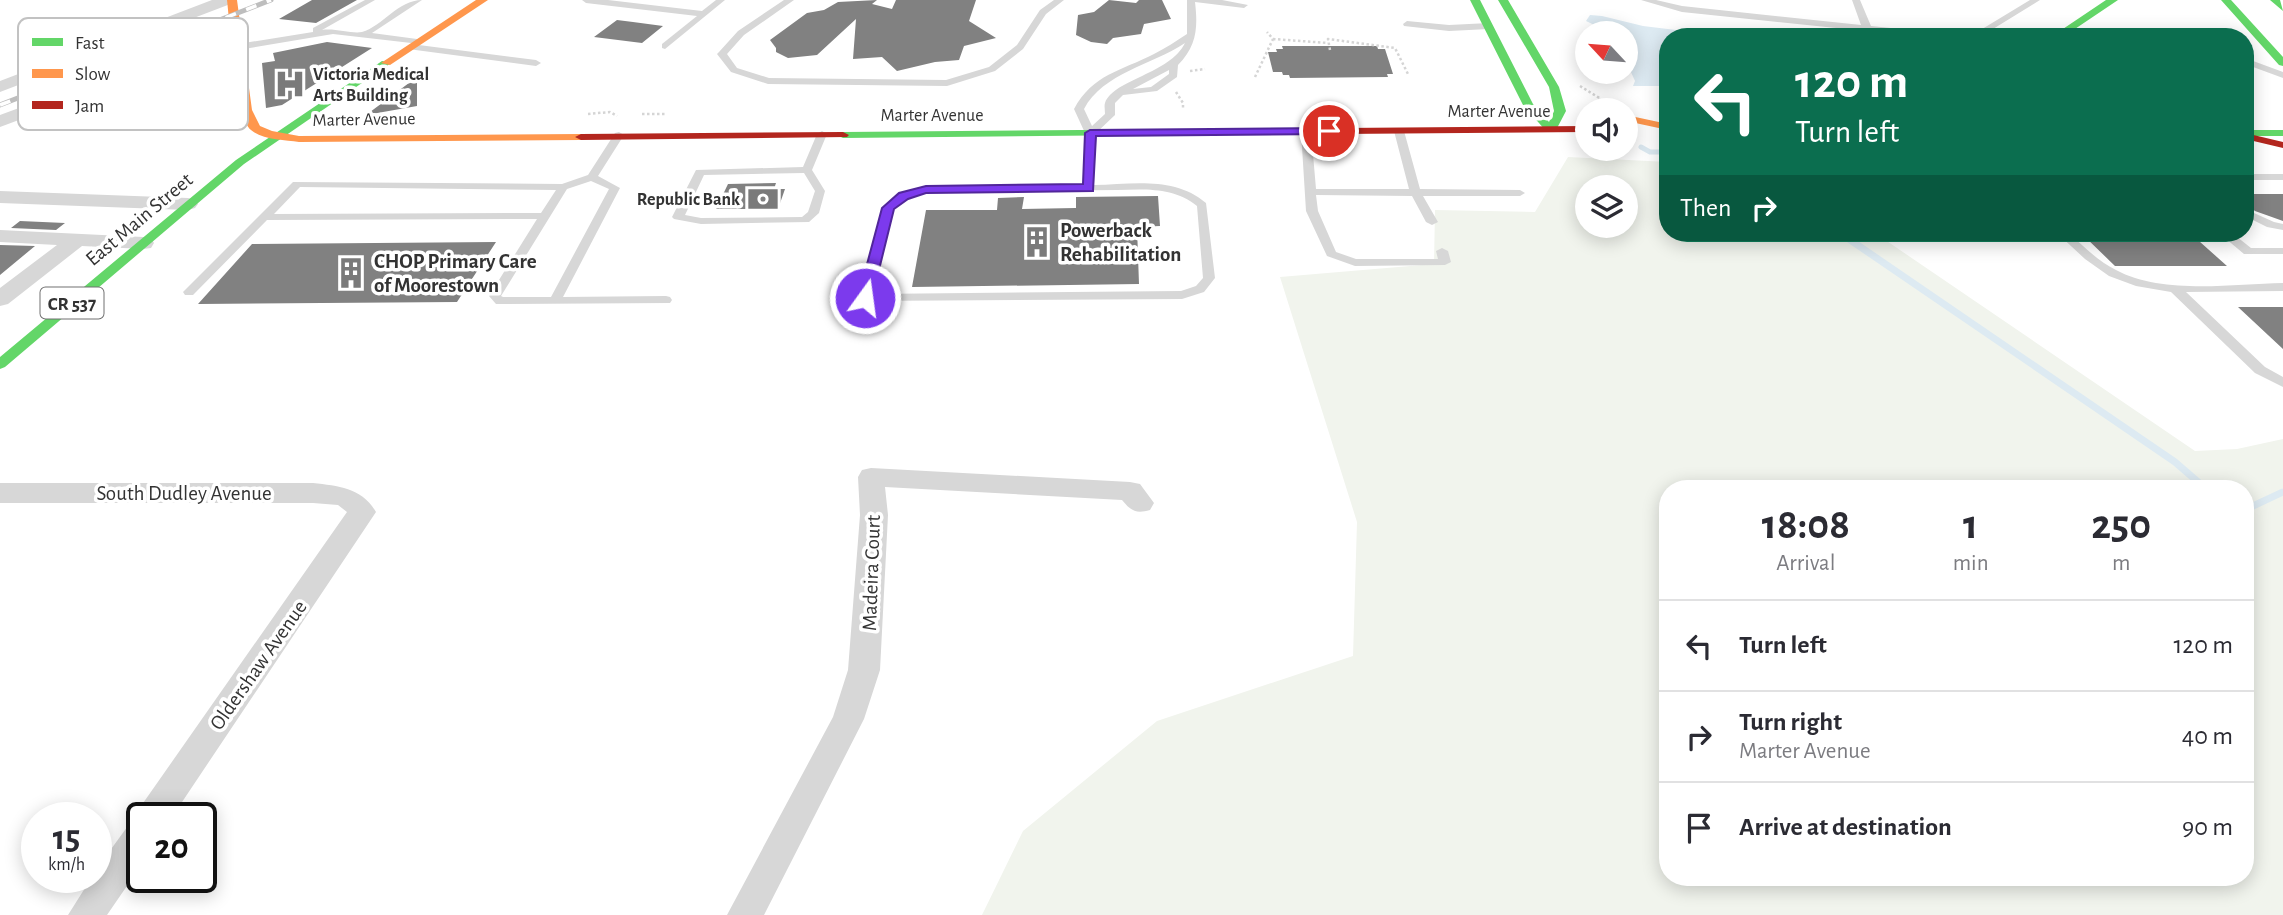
<!DOCTYPE html>
<html lang="en">
<head>
<meta charset="utf-8">
<style>
  body { margin:0; font-family:"Alegreya Sans",sans-serif; background:#f7f7f7; color:#2b2b33; height:100vh; display:flex; flex-direction:column; font-size:26px; white-space:nowrap }
  * { box-sizing:border-box; margin:0 }
  p { font-size:23px; color:#7c7c81 }
  .icon { flex:none; width:38px; height:38px; fill:none; stroke:currentColor; stroke-width:2; stroke-linecap:round; stroke-linejoin:round }
  .map { position:relative; flex:1; overflow:hidden }
  .sheet { position:absolute; left:1659px; top:480px; width:595px; height:406px; display:flex; flex-direction:column; background:#fff; border-radius:28px; box-shadow:0 4px 18px #0003 }
  .sheet>* { flex:none }
  .guide { position:absolute; left:1659px; top:28px; width:595px; height:214px; border-radius:28px; box-shadow:0 4px 18px #0003; background:#0b6e4f; color:#fff; overflow:hidden }
  .needle { width:46px; rotate:296deg }
  .buttons { position:absolute; left:1575px; top:21px; display:grid; gap:14px }
  .buttons a { display:grid; place-items:center; width:63px; height:63px; border-radius:50%; background:#fff; box-shadow:0 4px 18px #0003; font-size:35px }
  .speed { position:absolute; left:21px; top:802px; display:flex; gap:14px; font-size:35px; font-weight:700; text-align:center }
  .speed>* { display:grid; place-content:center; width:91px; height:91px; border-radius:50%; background:#fff; box-shadow:0 4px 18px #0003; line-height:1 }
  .speed small { font-size:18px; font-weight:400 }
  .speed .limit { border:4px solid #111; border-radius:10px; background:#fff; color:#111 }
  .pin { position:absolute; display:grid; place-items:center; width:60px; height:60px; color:#fff; margin:-30px; border:4px solid #fff; border-radius:50%; box-shadow:0 2px 7px #0007 }
  .me { position:absolute; width:77px; margin:-38px; rotate:14deg; stroke-linejoin:round; filter:drop-shadow(0 0 5px #0008) }
  .turn { display:flex; align-items:center; gap:24px; height:147px; padding:0 21px; font-size:32px }
  .turn .icon { width:91px; height:91px; stroke-width:2.5 }
  .turn b { display:block; font-size:49px; line-height:60px }
  .then { display:flex; align-items:center; height:66px; padding:0 21px; background:#0003; gap:14px; font-size:26px }
  .eta { display:flex; justify-content:space-evenly; align-items:center; height:119px; text-align:center }
  .eta b { font-size:42px; font-weight:700; line-height:49px }
  ul { padding:0; list-style:none }
  li { display:flex; align-items:center; gap:21px; height:91px; padding:0 21px; border-top:2px solid #e1e1e2 }
  li div { flex:1 }
  li b { display:block; font-size:26px }
  li em { font-style:normal }
  .map>svg:first-child { display:block }
  .green { fill:#f1f4ed; fill-rule:evenodd }
  .water { fill:#ddeaf2 }
  .lines { fill:none; stroke-linecap:round; stroke-linejoin:round }
  .stream-far1 { stroke:#ddeaf2; stroke-width:5 }
  .stream { stroke:#ddeaf2; stroke-width:7 }
  .building { fill:#818181 }
  .path { stroke:#d5d5d5; stroke-width:2.5; stroke-dasharray:2.5 2.5; stroke-linecap:butt }
  .lane { fill:#d7d7d7; fill-rule:evenodd }
  .street { fill:#d7d7d7; fill-rule:evenodd }
  .fast { fill:#63d668; fill-rule:evenodd }
  .slow { fill:#ff974d; fill-rule:evenodd }
  .jam { fill:#b3261e; fill-rule:evenodd }
  .rail-casing { stroke:#bebebe; stroke-width:5 }
  .rail { stroke:#fff; stroke-width:3.5; stroke-dasharray:11; stroke-linecap:butt }
  .route { fill:#7c3aed; stroke:#51269a; stroke-width:2 }
  .labels { text-anchor:middle; stroke-width:7; stroke-linejoin:round; paint-order:stroke }
  .far-poi-label { font-size:18px; font-weight:bold; fill:#333; stroke:#fff; text-anchor:start }
  .far-street-label { font-size:18px; fill:#333; stroke:#fff }
  .shield { fill:#fff; stroke:#707070; stroke-width:2 }
  .shield-label { font-size:19px; font-weight:bold; fill:#333 }
  .street-label { font-size:21px; fill:#333; stroke:#fff }
  .poi-label { font-size:21px; font-weight:bold; fill:#333; stroke:#fff; text-anchor:start }
  .key { fill:#fff; stroke:#c2c2c2; stroke-width:2 }
  .key-label { font-size:19px; fill:#333 }
</style>
</head>
<body>
<div class="map">
<svg width="2283" height="915" viewBox="0 0 2283 915">
  <rect width="100%" height="100%" fill="#fff"/>
  <path class="green" d="M1568,157L1668,162V233H1875L2195,451L2237,449L2283,439V915H982L1023,831L1157,721L1353,656L1357,522L1280,277L1434,264L1435,210L1535,212ZM1587,187H1626V226H1587ZM1668,488H2245V877H1668Z"/>
  <path class="water" d="M1590,15L1602,16L1643,26L1734,37H1668V86H1633L1635,81L1626,61V33H1611L1586,21Z"/>
  <g class="lines">
    <path class="stream-far1" d="M1641,147L1650,152H1668"/>
    <path class="stream" d="M1840,233L2175,462L2205,488
      M2245,506H2253L2283,492"/>
  </g>
  <path class="building" d="M312,0H357L316,23L279,19Z
    M877,0L872,4L892,9L896,0H976L969,21L996,38L964,46L959,60L935,62L897,71L882,57L853,59L856,19L817,55L788,58L776,52V48L770,40L807,13L824,10L838,2Z
    M1109,0L1136,3L1139,0H1162L1171,19L1144,24L1141,34L1113,38L1107,44L1091,42L1076,35L1078,15L1094,12Z
    M617,20L633,22L663,26L642,43L594,37Z
    M327,42L372,48L282,105L266,108L262,63L275,61L273,53Z
    M1282,46H1377L1378,49H1385L1393,74H1387L1388,77L1290,78L1289,75H1283L1282,72H1273L1268,52H1277L1276,49H1283Z
    M417,77V106L366,115Z
    M776,183L774,189H785L778,209H716L728,184Z
    M2245,194H2283V221L2255,211L2245,203Z
    M1158,196L1160,226L1137,227L1139,284L912,287L926,210H997L998,198L1024,197L1022,209L1076,208V197Z
    M20,221L65,223L56,230L11,228Z
    M2081,233H2190L2227,266H2115Z
    M496,242L457,302L198,304L252,244Z
    M0,245L35,246L0,275Z
    M2238,307H2283V349Z"/>
  <g class="lines">
    <path class="path" d="M1273,39L1328,43
      M1330,50L1328,39L1395,48L1408,74
      M1190,71L1205,69
      M1255,77L1273,39L1267,32
      M1580,86L1601,99L1595,105
      M1176,92L1183,103V110
      M588,114L610,112L617,116
      M642,114H665"/>
    <path class="lane" d="M365,0H375L322,30C335,28 352,34 362,32C383,26 398,0 422,0L372,33L417,39L422,42L420,44L333,34L238,50L233,47L238,44L313,32V28Z
      M582,0H608L702,11L716,0H725L665,49L662,48V44L697,16L586,3Z
      M784,0H794L744,35L727,54L737,68L769,78L946,80L989,67L1017,45L1040,10L1054,0H1064L1046,14L1023,49L995,71L947,86L768,84L731,72L717,54L719,52L738,31Z
      M1187,0H1222L1248,5L1244,8L1195,2C1198,27 1197,46 1178,65L1177,77L1157,91L1123,95L1115,103V115L1095,134L1094,185C1132,184 1175,176 1206,203L1215,278L1204,292L1182,299L861,301L859,298L882,208L899,194L926,186L1084,185L1085,133L1074,109C1093,74 1121,71 1154,54C1166,48 1176,41 1187,34ZM1185,43C1170,74 1114,79 1105,103C1104,106 1105,110 1105,114L1092,126L1084,109C1103,73 1152,65 1185,43ZM1169,70V74L1151,87L1133,89ZM1117,190C1145,189 1174,187 1197,206L1203,278L1196,286L1181,291L872,294L893,209L907,198L927,192Z
      M1641,0H1656L1682,6L1861,25L1852,0H1860L1871,26L1950,34L1954,37H1923L1682,12Z
      M2030,0H2040L1980,37H1969Z
      M1407,21L1449,25L1489,23L1493,26L1489,29L1449,31L1404,26L1403,24Z
      M411,44L536,60L541,63L536,66L408,49L406,47Z
      M2245,58L2283,72V78L2245,64Z
      M1306,128L1311,131L1316,189H1409L1394,131L1399,128L1404,131L1420,189L1520,190L1525,193L1520,196H1423L1438,222L1432,225L1426,222L1412,196L1316,195L1318,211L1336,252L1356,259H1438L1436,251L1442,248L1448,251L1451,262L1445,265L1355,266L1327,256L1306,211L1301,131Z
      M822,131L827,134L812,170L825,191L819,213L809,222L701,224L674,219L672,217L696,170L803,167L817,134ZM804,173L815,191L808,212L802,217L701,218L685,215L704,175Z
      M619,132L624,135L598,176L620,188L563,297L666,296L670,297L672,300L670,303L496,304L489,296L537,219L267,220L193,295H185L183,292L293,182L562,184L588,175L615,133ZM591,181L609,189L551,297H503L501,296L567,189ZM300,187L556,190L541,213L274,214Z
      M2245,174H2283V180H2245Z
      M2245,209L2274,222L2283,224V230L2267,227L2245,216Z
      M2057,233H2069C2084,247 2098,261 2116,270C2162,295 2232,284 2283,283V291L2186,292L2265,367L2283,377V387L2255,373L2171,292L2136,286L2109,276L2085,259Z
      M2219,233H2232L2251,248H2283V254H2244Z"/>
    <path class="street" d="M212,0H235L233,3L0,92V81Z
      M236,28L244,33L242,37L0,127V115Z
      M0,191L188,198L195,200L198,204L195,208L188,210L0,203Z
      M0,230L143,237L151,238L154,243L151,248L143,249L82,246L8,304L0,306V288L57,245L0,242Z
      M871,468L1130,482L1140,484L1154,503L1150,510C1136,514 1131,511 1122,500L885,487L888,515L880,670L864,719L764,915H727L833,717L848,670L860,515L858,477L862,470Z
      M0,483H313C339,486 362,488 376,512L172,817H142V864L107,915H68L92,877H96V870L130,823L137,820L136,817L141,806L347,512L338,505L313,503H0Z"/>
    <path class="fast" d="M1470,0H1480L1533,104L1549,122L1554,111L1549,87L1498,0H1508L1559,87L1566,111L1555,132H1547L1523,105Z
      M2106,0H2118L2063,37H2051Z
      M2221,0H2231L2283,57V66L2279,65Z
      M2270,0H2280L2283,11Z
      M382,61L391,63L244,164L5,367L0,369V357L236,160Z
      M1341,128L1345,129V133L843,138L837,135L843,132Z
      M2245,130H2283V136H2245Z"/>
    <path class="slow" d="M227,0H237L252,110L260,126L272,131L299,136L581,134L587,137L581,140L299,142C285,140 262,140 251,130C235,116 230,25 227,0Z
      M476,0H488L390,65L381,63Z
      M1626,115L1668,124V130L1626,121Z"/>
    <path class="jam" d="M1587,126V132L1341,134L1335,131L1341,128Z
      M843,132L849,135L847,137L581,140L575,137L581,134Z
      M2245,133L2283,142V148L2245,139Z"/>
    <defs>
      <path id="rail" d="M0,105L271,0"/>
    </defs>
    <use href="#rail" class="rail-casing"/>
    <use href="#rail" class="rail"/>
  </g>
  <path class="route" d="M1329,128L1333,129V134L1096,136L1093,191L926,193L908,199L894,209L872,298L865,302L858,298L882,208L899,193L926,186L1083,184L1085,133L1090,130Z"/>
  <defs>
    <symbol id="hospital-bare" viewBox="-9 -9 18 18"><path d="M-5-5h3v3.5h4V-5h3V5h-3V1.5h-4V5h-3Z" fill="#7a7a7a" stroke="#fff" stroke-width="2.5" paint-order="stroke"/></symbol>
    <symbol id="bank-bare" viewBox="-9 -9 18 18"><path d="M-6-4H6V4H-6ZM0-2.3a2.3 2.3 0 1 0 0 4.6a2.3 2.3 0 1 0 0-4.6Z" fill="#7a7a7a" stroke="#fff" stroke-width="2.5" paint-order="stroke"/></symbol>
    <symbol id="building-bare" viewBox="-9 -9 18 18"><path d="M-4-6H4V6H1V3H-1V6H-4ZM-2.5-4.3h1.7v1.8h-1.7ZM.8-4.3h1.7v1.8H.8ZM-2.5-1h1.7V.8h-1.7ZM.8-1h1.7V.8H.8Z" fill="#7a7a7a" stroke="#fff" stroke-width="2.5" paint-order="stroke"/></symbol>
  </defs>
  <g fill-rule="evenodd">
    <use href="#hospital-bare" x="268" y="62" width="44" height="44"/>
    <use href="#bank-bare" x="741" y="177" width="44" height="44"/>
    <use href="#building-bare" x="1015" y="220" width="44" height="44"/>
    <use href="#building-bare" x="329" y="251" width="44" height="44"/>
  </g>
  <g class="labels">
    <g class="far-poi-label">
      <text x="313" y="80">Victoria Medical<tspan x="313" dy="21">Arts Building</tspan></text>
      <text x="740" y="205" text-anchor="end">Republic Bank</text>
    </g>
    <g class="far-street-label">
      <text x="1499" y="117">Marter Avenue</text>
      <text x="932" y="121">Marter Avenue</text>
      <text transform="translate(364 119) rotate(-1)" y="6">Marter Avenue</text>
    </g>
    <rect class="shield" x="40.5" y="287.5" width="63" height="31" rx="5"/>
    <g class="shield-label">
      <text x="72" y="310">CR 537</text>
    </g>
    <g class="street-label">
      <text transform="translate(139 219) rotate(-40)" y="7">East Main Street</text>
      <text x="184" y="500">South Dudley Avenue</text>
      <text transform="translate(871 573) rotate(-88)" y="7">Madeira Court</text>
      <text transform="translate(258 665) rotate(-55)" y="7">Oldershaw Avenue</text>
    </g>
    <g class="poi-label">
      <text x="1060" y="237">Powerback<tspan x="1060" dy="24">Rehabilitation</tspan></text>
      <text x="374" y="268">CHOP Primary Care<tspan x="374" dy="24">of Moorestown</tspan></text>
    </g>
  </g>
  <rect x="18" y="18" width="230" height="112" rx="10" class="key"/>
  <rect x="32" y="38" width="31" height="8" fill="#63d668"/>
  <rect x="32" y="69" width="31" height="9" fill="#ff974d"/>
  <rect x="32" y="101" width="31" height="8" fill="#b3261e"/>
  <g class="key-label">
    <text x="75" y="49">Fast</text>
    <text x="75" y="80">Slow</text>
    <text x="75" y="112">Jam</text>
  </g>
</svg>
<div class="buttons">
<a><svg class="needle" viewBox="-14 -14 28 28"><path d="M0-13l5 13h-10z" fill="#e53935"/><path d="M0 13l5-13h-10z" fill="#7c7c81"/></svg></a>
<a><svg class="icon" aria-label="sound" viewBox="0 0 24 24"><path d="M4 9h4l5-4v14l-5-4H4zM17 9q2 3 0 6"/></svg></a>
<a><svg class="icon" aria-label="layers" viewBox="0 0 24 24"><path d="M12 4l9 5-9 5-9-5zM3 14l9 5 9-5"/></svg></a>
</div>
<div class="speed"><div>15<small>km/h</small></div><div class="limit">20</div></div>
<div class="pin" style="left:1329px;top:131px;background:#d93025"><svg class="icon" aria-label="arrive" viewBox="0 0 24 24"><path d="M6 21V4h12l-3 4 3 4H6"/></svg></div>
<svg class="me" style="left:865px;top:298px" viewBox="-20 -20 40 40"><circle r="17" fill="#7c3aed" stroke="#fff" stroke-width="3"/><path d="M0-11L8 9 0 5-8 9z" fill="#fff"/></svg>
<div class="guide">
<div class="turn"><svg class="icon" aria-label="left" viewBox="0 0 24 24"><path d="M17 20v-9H6M10 6l-5 5 5 5"/></svg><div><b>120 m</b>Turn left</div></div>
<div class="then">Then<svg class="icon" aria-label="right" viewBox="0 0 24 24"><path d="M7 20v-9h11M14 6l5 5-5 5"/></svg></div>
</div>
<section class="sheet">
<div class="eta">
<div><b>18:08</b><p>Arrival</p></div>
<div><b>1</b><p>min</p></div>
<div><b>250</b><p>m</p></div>
</div>
<ul>
<li><svg class="icon" aria-label="left" viewBox="0 0 24 24"><path d="M17 20v-9H6M10 6l-5 5 5 5"/></svg><div><b>Turn left</b></div><em>120 m</em></li>
<li><svg class="icon" aria-label="right" viewBox="0 0 24 24"><path d="M7 20v-9h11M14 6l5 5-5 5"/></svg><div><b>Turn right</b><p>Marter Avenue</p></div><em>40 m</em></li>
<li><svg class="icon" aria-label="arrive" viewBox="0 0 24 24"><path d="M6 21V4h12l-3 4 3 4H6"/></svg><div><b>Arrive at destination</b></div><em>90 m</em></li>
</ul>
</section>
</div>
</body>
</html>
